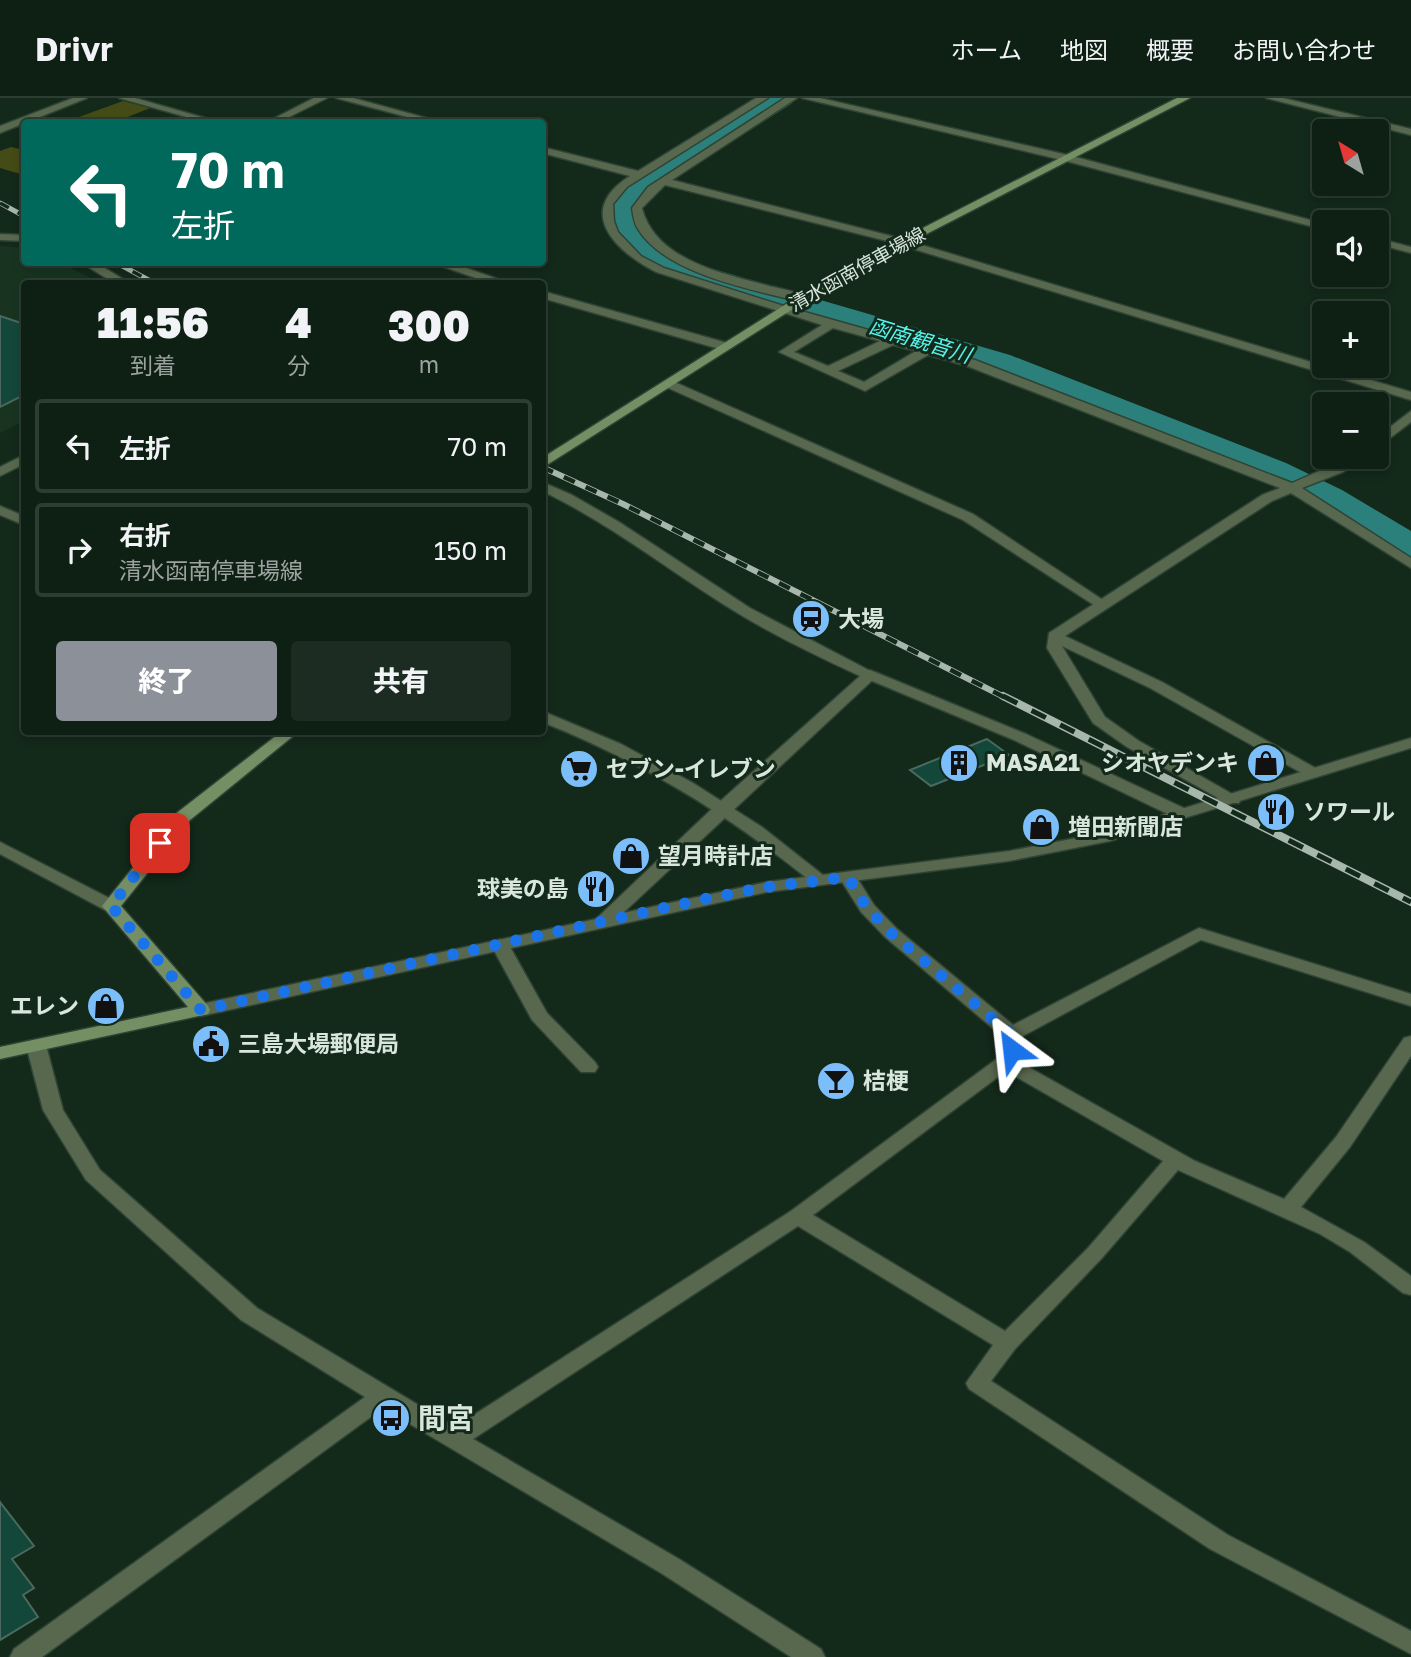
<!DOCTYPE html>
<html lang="ja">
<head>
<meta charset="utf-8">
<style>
  body { margin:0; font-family:"Golos Text","Noto Sans JP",sans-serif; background:#1c2c22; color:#f1f3f6; height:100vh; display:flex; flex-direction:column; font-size:26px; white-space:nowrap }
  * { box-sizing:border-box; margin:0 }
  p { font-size:23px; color:#9ba2a0 }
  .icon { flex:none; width:38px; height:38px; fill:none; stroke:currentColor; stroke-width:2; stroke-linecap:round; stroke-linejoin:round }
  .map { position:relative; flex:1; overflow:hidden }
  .details { position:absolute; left:21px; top:182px; width:525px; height:455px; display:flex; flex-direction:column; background:#0e1f14; border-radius:7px; box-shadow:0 4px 10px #0003,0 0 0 2px #2e3d34 }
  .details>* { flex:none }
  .hud { position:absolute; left:21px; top:21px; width:525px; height:147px; border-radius:7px; box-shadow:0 4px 10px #0003,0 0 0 2px #2e3d34; background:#00695c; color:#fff; overflow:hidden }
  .needle { width:46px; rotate:323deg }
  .fabs { position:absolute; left:1312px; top:21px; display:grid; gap:14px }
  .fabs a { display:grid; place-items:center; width:77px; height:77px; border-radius:7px; background:#0e1f14; box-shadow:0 4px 10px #0003,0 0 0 2px #2e3d34; font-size:35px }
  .pin { position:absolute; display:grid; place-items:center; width:60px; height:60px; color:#fff; margin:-30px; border-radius:14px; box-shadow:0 4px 10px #0006 }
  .me { position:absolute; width:77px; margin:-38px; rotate:330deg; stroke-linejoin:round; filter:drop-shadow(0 0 5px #0008) }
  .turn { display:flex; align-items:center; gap:24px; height:147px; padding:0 35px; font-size:32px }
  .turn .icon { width:91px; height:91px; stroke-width:2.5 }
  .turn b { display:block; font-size:49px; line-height:60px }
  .eta { display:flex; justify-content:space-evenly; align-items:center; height:119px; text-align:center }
  .eta b { font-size:42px; font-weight:800; line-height:49px }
  .primary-button { display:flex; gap:14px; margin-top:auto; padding:14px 35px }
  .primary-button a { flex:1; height:80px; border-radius:7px; background:#8c9099; color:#fff; font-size:28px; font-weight:800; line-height:80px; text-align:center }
  .primary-button a+a { background:#1c2c22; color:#f1f3f6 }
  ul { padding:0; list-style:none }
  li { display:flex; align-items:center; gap:21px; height:94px; margin:0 14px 10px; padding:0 21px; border:4px solid #2e3d34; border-radius:7px }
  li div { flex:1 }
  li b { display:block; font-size:26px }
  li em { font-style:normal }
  header { display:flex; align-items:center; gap:42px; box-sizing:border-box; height:98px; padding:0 35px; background:#0e1f14; border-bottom:2px solid #2e3d34 }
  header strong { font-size:33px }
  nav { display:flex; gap:38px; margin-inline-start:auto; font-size:24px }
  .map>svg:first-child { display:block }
  .built { fill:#183421 }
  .green { fill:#454b16 }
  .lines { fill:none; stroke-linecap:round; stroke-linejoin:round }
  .river { fill:#2c807c; fill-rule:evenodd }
  .building { fill:#134739; stroke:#4b695f; stroke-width:2 }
  .minor-casing { stroke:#2f4335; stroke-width:3 }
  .tertiary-casing { stroke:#2f4335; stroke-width:3 }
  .secondary-casing { stroke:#2f4335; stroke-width:3 }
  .minor { fill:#58684e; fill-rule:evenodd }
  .tertiary { fill:#58684e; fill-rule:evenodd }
  .secondary { fill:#758f65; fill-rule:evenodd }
  .rail-far2-casing { stroke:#a7b7ab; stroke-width:5 }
  .rail-far1-casing { stroke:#a7b7ab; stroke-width:6 }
  .rail-casing { stroke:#a7b7ab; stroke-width:8 }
  .rail-far2 { stroke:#13291a; stroke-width:3.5; stroke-dasharray:10; stroke-linecap:butt }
  .rail-far1 { stroke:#13291a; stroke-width:4.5; stroke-dasharray:12; stroke-linecap:butt }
  .rail { stroke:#13291a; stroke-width:5; stroke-dasharray:16; stroke-linecap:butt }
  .route { stroke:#1a73e8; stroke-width:12; stroke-dasharray:0 21.6 }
  .labels { text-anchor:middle; stroke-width:6; stroke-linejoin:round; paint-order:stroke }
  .far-street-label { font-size:19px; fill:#d9e6dc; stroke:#13291a }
  .far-water-label { font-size:21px; font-style:italic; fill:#57f2eb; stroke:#13291a }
  .poi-label { font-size:23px; font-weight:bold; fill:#d9e6dc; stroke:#13291a; text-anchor:start }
  .near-poi-label { font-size:28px; font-weight:bold; fill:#d9e6dc; stroke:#13291a; text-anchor:start }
</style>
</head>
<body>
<header>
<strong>Drivr</strong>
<nav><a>ホーム</a><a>地図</a><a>概要</a><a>お問い合わせ</a></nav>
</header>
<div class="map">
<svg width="1411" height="1559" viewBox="0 0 1411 1559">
  <rect width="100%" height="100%" fill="#13291a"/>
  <path class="built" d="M0,148L24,150V164L60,165L101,185L24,186V323L0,335Z"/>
  <path class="green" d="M123,3L150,10L115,24H65Z
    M11,49L24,52V77L0,70V53Z"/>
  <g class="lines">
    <path class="river" d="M761,0H795L791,6L655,93L641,106L639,126L665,148L703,168L1010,257L1286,365L1342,392L1411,433V463L1396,460L1314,408L1258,381L984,273L679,182C651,168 626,154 607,127C608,119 608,108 613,101C632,71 727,21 761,0Z"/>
  </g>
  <path class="building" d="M0,218L24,226V297L0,309Z
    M987,641L1009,657L931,688L910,672Z
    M0,1404L34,1448L12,1461L34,1490L23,1497L38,1519L0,1542Z"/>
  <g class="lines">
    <defs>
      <path id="minor" d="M73,0H87L0,35V28Z
        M119,0H135L219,24H204Z
        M314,0H327L279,24H267Z
        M336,0H353L441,24H426Z
        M756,0H768L627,89L613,106L614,123L618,134L641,158L664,170L787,209L975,262L1292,385L1351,359H1367L1343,374L1302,390L1411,460V470L1291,395L1272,403L1065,538L1162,584L1319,672L1321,675L1319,678H1307L1150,590L1062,548L1105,619L1139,643L1241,701L1239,705H1227L1127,649L1093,625L1047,550L1049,535L1262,397L1280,390L967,268L928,257L865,293L779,254L822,227L656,174C615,153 574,113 630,78L542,55V49L638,73ZM833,230L880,243L828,268L794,254ZM893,247L916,253L864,284L838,273Z
        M785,0H797L672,82L895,139L1411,294V302L887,143L665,87L642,110C655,161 720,175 766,187C778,191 797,192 807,200L801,204C754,192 665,176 638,131C634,125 633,117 632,110L648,89Z
        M802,0H820L1072,58L1325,126V132L1066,63Z
        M1266,0H1283L1411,31V37Z
        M0,136L24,137V143L0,142Z
        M1377,140L1411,149V155L1377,146Z
        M80,164H95L131,186H116Z
        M430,164H449L512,186H493Z
        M542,193L731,246L733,249L723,252L542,200Z
        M1411,313V324L1377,350V339Z
        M24,357V366L0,378V369Z
        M0,408L24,418V427L0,417Z
        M870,572L1026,636L1188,712L1190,716L1182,721L1176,720L1014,642L865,580L862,577L865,574Z
        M542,613L621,646L693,685L762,729L828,781L825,785H813C730,718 641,663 542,624Z
        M0,744L117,804L120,808L117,812H105L0,756Z
        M848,774L854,775L874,807L897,831L1013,927L1199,830L1411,896V908L1201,842L1021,939L1022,952L1016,962L1195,1063L1284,1101L1336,1039L1404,940L1411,938V958L1350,1049L1301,1109L1364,1144L1411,1178V1197L1403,1195L1350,1154L1320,1136L1178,1072L1102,1160L1015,1251L991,1283L1228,1437L1411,1533V1556L1210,1451L969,1291L966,1285L993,1247L798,1128L473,1341L679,1461L821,1551L825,1559H791L661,1475L383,1310L42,1559H10L14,1551L365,1299L241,1222L86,1082L43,1012L26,947L29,943H43L46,947L63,1012L100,1072L257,1210L455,1329L791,1113L998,960L1002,952V938L885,839L861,814L839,779ZM1006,973L1163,1063L1088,1150L1005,1233L813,1117Z
        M500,841L509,847L547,915L595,964L598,969L595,974H581L532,922L491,847Z"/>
      <path id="tertiary" d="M670,282L973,416L1109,506L1107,509H1097L963,422L666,289L664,286Z
        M542,384L572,397L619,424L750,510L878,577L623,815L767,784L1009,753L1107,734L1411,640V650L1110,743L1009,763L767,794L201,918L194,916L192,912L194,908L201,906L596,821L717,706L860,578C813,556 767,534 723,506C663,468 607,424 542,393Z"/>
      <path id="secondary" d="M1177,0H1190L845,178L542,370V360L837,174Z
        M281,634H298L190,722L121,808L208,908L210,912L208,916L0,961V949L188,909L102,808L178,714Z"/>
    </defs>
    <use href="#minor" class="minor-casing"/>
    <use href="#tertiary" class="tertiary-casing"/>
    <use href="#secondary" class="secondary-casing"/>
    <use href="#minor" class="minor"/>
    <use href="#tertiary" class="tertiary"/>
    <use href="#secondary" class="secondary"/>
    <defs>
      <path id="rail-far2" d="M0,105L24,118
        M115,164L156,186"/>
      <path id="rail-far1" d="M542,369L623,406L1006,600"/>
      <path id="rail" d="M1003,598L1411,804"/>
    </defs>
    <use href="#rail-far2" class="rail-far2-casing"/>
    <use href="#rail-far1" class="rail-far1-casing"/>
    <use href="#rail" class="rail-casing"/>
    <use href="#rail-far2" class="rail-far2"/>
    <use href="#rail-far1" class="rail-far1"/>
    <use href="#rail" class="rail"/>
  </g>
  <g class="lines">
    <path class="route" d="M160,745L111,808L201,912L705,801L767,789L848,779L867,810L891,835L1011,936L1012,952"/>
  </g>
  <defs>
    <symbol id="station-disc" viewBox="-11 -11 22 22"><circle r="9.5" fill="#7cbef9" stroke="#13291a"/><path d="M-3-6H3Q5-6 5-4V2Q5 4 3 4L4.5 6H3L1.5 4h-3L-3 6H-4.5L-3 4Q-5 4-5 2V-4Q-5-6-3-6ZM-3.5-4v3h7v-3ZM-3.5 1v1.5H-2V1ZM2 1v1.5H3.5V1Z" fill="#111"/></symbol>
    <symbol id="building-disc" viewBox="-11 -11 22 22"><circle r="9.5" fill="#7cbef9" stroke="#13291a"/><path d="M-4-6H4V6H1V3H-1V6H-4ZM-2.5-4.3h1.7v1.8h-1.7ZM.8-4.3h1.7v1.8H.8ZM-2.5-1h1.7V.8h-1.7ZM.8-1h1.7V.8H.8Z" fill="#111"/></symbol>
    <symbol id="shop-disc" viewBox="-11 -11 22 22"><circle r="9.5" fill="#7cbef9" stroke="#13291a"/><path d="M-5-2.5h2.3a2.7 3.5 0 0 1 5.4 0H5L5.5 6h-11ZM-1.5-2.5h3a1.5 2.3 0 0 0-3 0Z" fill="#111"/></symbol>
    <symbol id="supermarket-disc" viewBox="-11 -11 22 22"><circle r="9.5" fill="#7cbef9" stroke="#13291a"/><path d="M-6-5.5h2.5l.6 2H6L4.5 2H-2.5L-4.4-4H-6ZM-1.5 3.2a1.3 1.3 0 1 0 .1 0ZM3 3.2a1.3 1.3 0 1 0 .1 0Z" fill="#111"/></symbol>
    <symbol id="restaurant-disc" viewBox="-11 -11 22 22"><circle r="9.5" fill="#7cbef9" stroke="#13291a"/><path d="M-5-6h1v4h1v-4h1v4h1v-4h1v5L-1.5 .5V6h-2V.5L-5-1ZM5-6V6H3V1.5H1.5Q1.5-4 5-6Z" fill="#111"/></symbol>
    <symbol id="civic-disc" viewBox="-11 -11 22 22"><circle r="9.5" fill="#7cbef9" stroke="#13291a"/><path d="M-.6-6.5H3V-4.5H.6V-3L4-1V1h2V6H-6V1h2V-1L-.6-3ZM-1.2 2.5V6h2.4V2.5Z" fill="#111"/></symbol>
    <symbol id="bar-disc" viewBox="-11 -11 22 22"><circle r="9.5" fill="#7cbef9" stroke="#13291a"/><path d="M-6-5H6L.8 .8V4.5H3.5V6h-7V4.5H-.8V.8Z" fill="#111"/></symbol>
    <symbol id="bus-disc" viewBox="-11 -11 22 22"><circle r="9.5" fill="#7cbef9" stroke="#13291a"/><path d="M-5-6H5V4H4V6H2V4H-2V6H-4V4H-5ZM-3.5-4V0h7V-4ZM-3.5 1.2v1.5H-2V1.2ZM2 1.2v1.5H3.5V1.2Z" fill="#111"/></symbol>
  </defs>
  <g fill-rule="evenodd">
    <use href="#station-disc" x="789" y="499" width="44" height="44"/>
    <use href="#building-disc" x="937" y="643" width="44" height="44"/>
    <use href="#shop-disc" x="1244" y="643" width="44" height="44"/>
    <use href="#supermarket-disc" x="557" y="649" width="44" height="44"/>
    <use href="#restaurant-disc" x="1254" y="692" width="44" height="44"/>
    <use href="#shop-disc" x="1019" y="707" width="44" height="44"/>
    <use href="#shop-disc" x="609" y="736" width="44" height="44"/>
    <use href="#restaurant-disc" x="574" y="769" width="44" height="44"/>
    <use href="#shop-disc" x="84" y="886" width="44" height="44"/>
    <use href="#civic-disc" x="189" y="924" width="44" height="44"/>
    <use href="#bar-disc" x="814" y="961" width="44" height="44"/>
    <use href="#bus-disc" x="369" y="1298" width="44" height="44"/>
  </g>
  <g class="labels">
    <g class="far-street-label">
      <text transform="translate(857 171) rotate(-29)" y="7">清水函南停車場線</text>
    </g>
    <g class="far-water-label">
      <text transform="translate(920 243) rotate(17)" y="7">函南観音川</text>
    </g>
    <g class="poi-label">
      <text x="838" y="529">大場</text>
      <text x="986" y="673">MASA21</text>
      <text x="1239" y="673" text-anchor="end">シオヤデンキ</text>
      <text x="606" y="679">セブン-イレブン</text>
      <text x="1303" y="722">ソワール</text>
      <text x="1068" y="737">増田新聞店</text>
      <text x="658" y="766">望月時計店</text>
      <text x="569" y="799" text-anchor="end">球美の島</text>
      <text x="79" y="916" text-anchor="end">エレン</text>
      <text x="238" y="954">三島大場郵便局</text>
      <text x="863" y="991">桔梗</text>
    </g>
    <g class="near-poi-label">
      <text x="418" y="1330">間宮</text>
    </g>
  </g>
</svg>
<div class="fabs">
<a><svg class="needle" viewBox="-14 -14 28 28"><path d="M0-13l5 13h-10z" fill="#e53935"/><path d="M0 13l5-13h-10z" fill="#9ba2a0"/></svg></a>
<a><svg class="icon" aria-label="sound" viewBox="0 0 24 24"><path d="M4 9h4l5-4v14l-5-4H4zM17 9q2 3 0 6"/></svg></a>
<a>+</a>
<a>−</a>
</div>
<div class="pin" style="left:160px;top:745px;background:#d93025"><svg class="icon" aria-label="arrive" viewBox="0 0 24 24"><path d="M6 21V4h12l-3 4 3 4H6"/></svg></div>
<svg class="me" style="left:1012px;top:952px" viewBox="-20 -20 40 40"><path d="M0-17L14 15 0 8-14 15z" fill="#1a73e8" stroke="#fff" stroke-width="4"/></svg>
<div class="hud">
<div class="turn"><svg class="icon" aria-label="left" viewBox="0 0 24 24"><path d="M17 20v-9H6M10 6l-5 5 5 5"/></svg><div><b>70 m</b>左折</div></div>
</div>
<section class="details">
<div class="eta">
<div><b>11:56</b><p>到着</p></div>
<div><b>4</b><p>分</p></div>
<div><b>300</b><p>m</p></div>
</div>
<ul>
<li><svg class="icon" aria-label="left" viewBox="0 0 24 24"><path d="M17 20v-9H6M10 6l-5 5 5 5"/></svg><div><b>左折</b></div><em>70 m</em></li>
<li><svg class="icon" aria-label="right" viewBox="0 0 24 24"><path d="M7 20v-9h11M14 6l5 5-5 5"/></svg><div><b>右折</b><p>清水函南停車場線</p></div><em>150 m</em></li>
</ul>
<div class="primary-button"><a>終了</a><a>共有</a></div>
</section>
</div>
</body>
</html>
